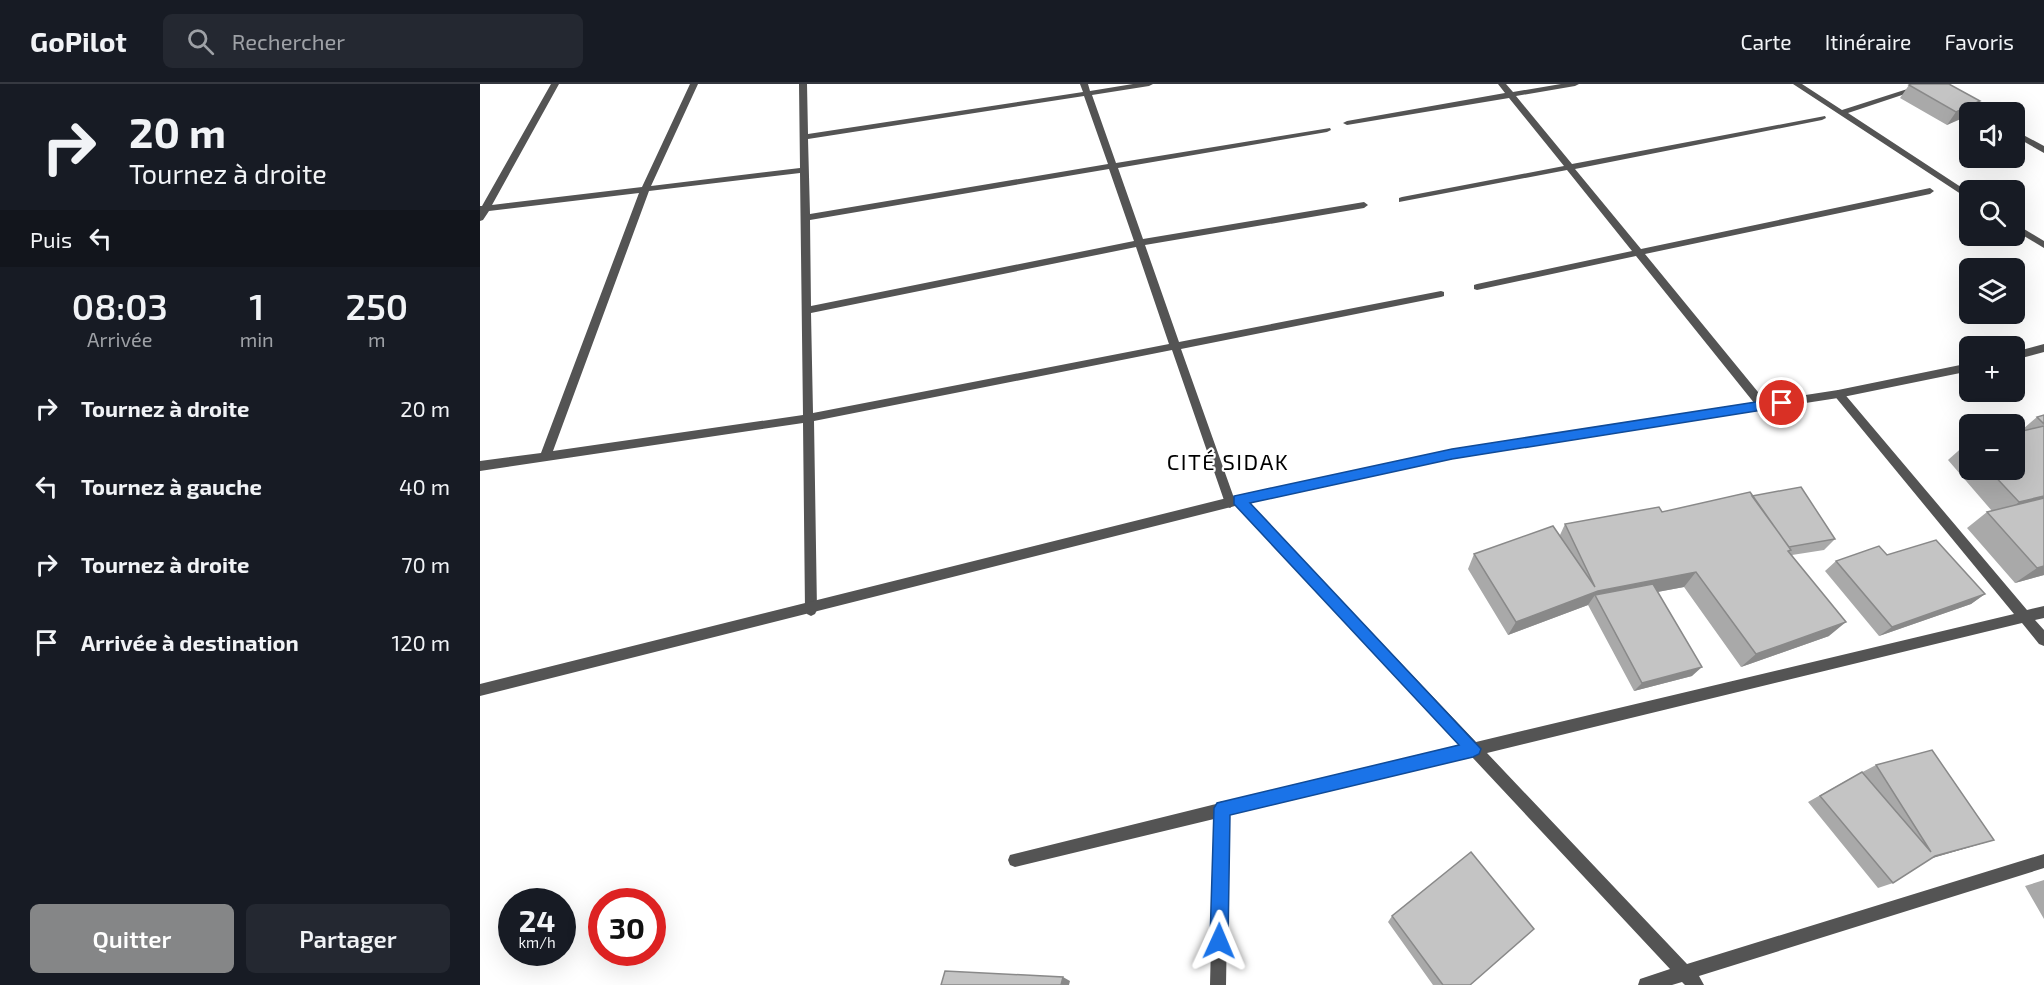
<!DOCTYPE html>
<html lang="fr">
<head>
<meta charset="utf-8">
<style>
  body { margin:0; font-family:"Exo 2",sans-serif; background:#242831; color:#f1f3f6; height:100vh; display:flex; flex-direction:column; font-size:22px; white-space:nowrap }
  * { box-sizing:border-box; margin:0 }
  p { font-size:20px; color:#9ea1a6 }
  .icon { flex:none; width:33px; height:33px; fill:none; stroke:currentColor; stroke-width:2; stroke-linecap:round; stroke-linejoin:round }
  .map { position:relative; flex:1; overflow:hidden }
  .side { display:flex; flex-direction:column; background:#171b24; width:480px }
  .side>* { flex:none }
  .banner { background:#171b24; color:#f1f3f6; overflow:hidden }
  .fabs { position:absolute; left:1479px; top:18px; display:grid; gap:12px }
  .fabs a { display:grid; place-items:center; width:66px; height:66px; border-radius:9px; background:#171b24; box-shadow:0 6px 24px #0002; font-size:30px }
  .speed { position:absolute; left:18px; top:804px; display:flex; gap:12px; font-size:30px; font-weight:700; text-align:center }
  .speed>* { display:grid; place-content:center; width:78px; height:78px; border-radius:50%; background:#171b24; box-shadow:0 6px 24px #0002; line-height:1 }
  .speed small { font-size:15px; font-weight:400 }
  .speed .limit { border:9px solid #d22; background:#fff; color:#111 }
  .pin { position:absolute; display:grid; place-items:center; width:51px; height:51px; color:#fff; margin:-26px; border:3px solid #fff; border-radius:50%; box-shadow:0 2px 6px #0007 }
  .me { position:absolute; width:66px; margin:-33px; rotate:1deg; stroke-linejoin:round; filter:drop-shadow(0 0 4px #0008) }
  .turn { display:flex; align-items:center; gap:21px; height:126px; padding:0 30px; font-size:27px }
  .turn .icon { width:78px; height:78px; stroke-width:2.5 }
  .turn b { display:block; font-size:42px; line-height:51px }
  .then { display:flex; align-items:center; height:57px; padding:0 30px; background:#0003; gap:12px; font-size:22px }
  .eta { display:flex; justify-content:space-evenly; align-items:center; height:102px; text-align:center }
  .eta b { font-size:36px; font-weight:600; line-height:42px }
  .action { display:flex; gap:12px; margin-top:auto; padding:12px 30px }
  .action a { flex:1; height:69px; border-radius:9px; background:#858687; color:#fff; font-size:24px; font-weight:600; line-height:69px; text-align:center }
  .action a+a { background:#242831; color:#f1f3f6 }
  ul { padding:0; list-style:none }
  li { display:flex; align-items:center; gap:18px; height:78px; padding:0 30px }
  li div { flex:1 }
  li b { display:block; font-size:22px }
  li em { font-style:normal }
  header { display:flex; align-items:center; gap:36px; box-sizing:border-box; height:84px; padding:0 30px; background:#171b24; border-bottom:2px solid #363941 }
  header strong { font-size:28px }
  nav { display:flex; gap:33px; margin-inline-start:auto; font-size:21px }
  .search { width:420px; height:54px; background:#242831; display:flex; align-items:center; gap:15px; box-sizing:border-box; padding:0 21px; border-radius:9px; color:#9ea1a6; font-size:22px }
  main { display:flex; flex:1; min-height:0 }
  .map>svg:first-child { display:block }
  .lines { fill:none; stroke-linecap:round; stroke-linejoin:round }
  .minor { fill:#545454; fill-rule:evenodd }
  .tertiary { fill:#545454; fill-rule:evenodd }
  .wall { fill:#a9a9a9 }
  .shaded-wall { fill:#898989 }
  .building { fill:#c4c4c4; stroke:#898989; stroke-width:1.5 }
  .route { fill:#1a73e8; stroke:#114b97; stroke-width:1.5 }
  .labels { text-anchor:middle; stroke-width:4.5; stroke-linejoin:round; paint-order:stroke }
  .quarter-label { font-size:22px; letter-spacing:1.5px; fill:#000; stroke:#fff }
</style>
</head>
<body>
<header>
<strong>GoPilot</strong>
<div class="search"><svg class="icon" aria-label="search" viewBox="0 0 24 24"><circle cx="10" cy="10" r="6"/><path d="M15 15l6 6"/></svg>Rechercher</div>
<nav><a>Carte</a><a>Itinéraire</a><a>Favoris</a></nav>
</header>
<main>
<section class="side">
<div class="banner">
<div class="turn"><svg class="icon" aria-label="right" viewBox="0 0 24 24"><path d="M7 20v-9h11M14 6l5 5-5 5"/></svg><div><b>20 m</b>Tournez à droite</div></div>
<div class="then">Puis<svg class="icon" aria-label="left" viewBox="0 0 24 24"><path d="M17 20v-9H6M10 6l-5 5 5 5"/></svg></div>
</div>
<div class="eta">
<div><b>08:03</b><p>Arrivée</p></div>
<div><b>1</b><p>min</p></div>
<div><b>250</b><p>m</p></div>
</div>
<ul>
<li><svg class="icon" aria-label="right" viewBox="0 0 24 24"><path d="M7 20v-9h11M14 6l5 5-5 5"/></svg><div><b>Tournez à droite</b></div><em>20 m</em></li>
<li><svg class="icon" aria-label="left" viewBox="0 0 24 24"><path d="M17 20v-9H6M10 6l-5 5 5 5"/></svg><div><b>Tournez à gauche</b></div><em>40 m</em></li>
<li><svg class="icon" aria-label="right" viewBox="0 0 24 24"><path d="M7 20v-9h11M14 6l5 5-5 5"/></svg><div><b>Tournez à droite</b></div><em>70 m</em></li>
<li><svg class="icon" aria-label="arrive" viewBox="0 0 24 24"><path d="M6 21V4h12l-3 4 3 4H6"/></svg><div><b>Arrivée à destination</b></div><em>120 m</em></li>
</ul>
<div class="action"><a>Quitter</a><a>Partager</a></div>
</section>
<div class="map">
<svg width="1564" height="901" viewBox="0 0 1564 901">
  <rect width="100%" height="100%" fill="#fff"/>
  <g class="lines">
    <path class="minor" d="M71,0H79L12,121L162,103L210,0H218L171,102L320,84L319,0H327L328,50L603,8L600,0H608L610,7L653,0H673L669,2L612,11L636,79L850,44L851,46L847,48L638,84L663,155L884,118L888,121L884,124L665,161L699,258L961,207L964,208V212L961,213L701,265L754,414L759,411L763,413L996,658L1534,530L1353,310L1358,306L1362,307L1547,526L1564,522V534L1555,536L1564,546V562L1559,560L1542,539L1007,669L1207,880L1564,770V784L1219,892L1224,901H1205L1202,898L1192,901H1158L1160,895L1190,885L992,673L749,731L746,901H730L734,735L535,783L530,781L528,776L530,771L736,720L742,717L745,718L981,662L755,420L750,424L746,422L692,266L334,337L337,526L335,530L331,532L327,530L325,526L323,339L0,387V377L61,369L159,109L9,127L3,136L0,137V122H2ZM604,12L628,80L330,130L328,55ZM629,85L654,157L331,222L330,136ZM320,89L323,331L73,367L169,107ZM656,163L689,260L333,329L331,229Z
      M1018,0H1026L1033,8L1081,0H1099L1095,2L1036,12L1092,80L1345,32L1346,34L1342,36L1095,85L1161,165L1450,104L1454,107L1450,110L1165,170L1287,319L1288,322L1287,325H1279L1156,172L997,206L994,205V201L997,200L1152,167L1087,86L919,118V114L922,113L1084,82L1029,14L867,41L863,39L867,37L1025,9Z
      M1313,0H1322L1362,26L1443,0H1455L1368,29L1490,109V116Z
      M1480,14H1486L1507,28H1498L1480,18Z
      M1534,46L1564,62V69L1534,52Z
      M1534,139L1564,157V164L1534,146Z"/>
    <path class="tertiary" d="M1564,260V268L1534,276V268Z
      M1490,279V287L1358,314L972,374L759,421L0,612V600L759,411L972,366L1358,306Z"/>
  </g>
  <path class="wall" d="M1429,1L1500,17L1492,28H1490L1467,41L1420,14Z
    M1564,331V491L1535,499L1487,444L1507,428L1512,427L1468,376L1486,360L1490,359V386H1534L1545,346L1543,345L1557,333Z
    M1182,428L1355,455L1344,466L1312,471L1349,552L1261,583L1204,503L1177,508L1212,592L1154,607L1108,521L1028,551L988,485L994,470L1080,451L1085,440Z
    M1407,471L1505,510L1491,520L1399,552L1345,487L1356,477Z
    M1396,681L1514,756L1452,774L1413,799L1398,804L1328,718L1369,695Z
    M1564,796V835L1545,802Z
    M912,832L990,901H953L908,838Z"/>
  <path class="shaded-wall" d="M1500,17L1492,28H1490V31L1467,41L1476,28Z
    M1564,412V423L1518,434L1539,418Z
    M1564,482V491L1535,499L1557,484Z
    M1216,488L1204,503L1119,519L1115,511L1108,521L1028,551L1036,538L1118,507Z
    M1505,510L1491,520L1399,552L1412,543Z
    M1366,538L1349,552L1261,583L1276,570Z
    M1222,583L1212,592L1154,607L1162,599Z
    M1514,756L1497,761L1439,778L1455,772Z
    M583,893L590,897L589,901H581Z"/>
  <path class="building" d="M1431,0H1469L1500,17L1476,28L1429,1Z
    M1564,331V340L1557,333Z
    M1564,342V412L1539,418L1509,386H1534V349Z
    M1321,403L1355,455L1309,463L1272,412Z
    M1270,408L1311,466L1308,467L1366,538L1276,570L1216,488L1118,507L1036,538L994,470L1073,442L1115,503L1085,440L1179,423L1182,428Z
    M1564,414V482L1557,484L1507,428Z
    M1456,456L1505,510L1412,543L1356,477L1399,462L1407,471Z
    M1173,500L1222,583L1162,599L1115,511Z
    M1452,666L1514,756L1455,772L1413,799L1340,712L1382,688L1451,768L1396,681Z
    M991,768L1054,845L990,901H963L912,832Z
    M465,887L583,893L581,901H461Z"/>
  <path class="route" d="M1302,314L1308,319L1302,323L972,375L770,419L1001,665L999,670L993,673L750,731L748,857L745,863L739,866L733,863L730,857L734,724L737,719L979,661L754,420V412L972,365Z"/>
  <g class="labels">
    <g class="quarter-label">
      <text x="748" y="386">CITÉ SIDAK</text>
    </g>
  </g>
</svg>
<div class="fabs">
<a><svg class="icon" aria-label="sound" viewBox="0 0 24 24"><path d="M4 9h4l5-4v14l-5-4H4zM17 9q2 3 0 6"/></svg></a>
<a><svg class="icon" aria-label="search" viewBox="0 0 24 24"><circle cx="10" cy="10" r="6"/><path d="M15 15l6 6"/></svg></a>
<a><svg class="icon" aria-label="layers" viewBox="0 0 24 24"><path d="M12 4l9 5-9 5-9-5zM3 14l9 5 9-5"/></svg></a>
<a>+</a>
<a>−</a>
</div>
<div class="speed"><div>24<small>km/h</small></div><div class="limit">30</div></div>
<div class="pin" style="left:1302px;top:319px;background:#d93025"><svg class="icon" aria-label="arrive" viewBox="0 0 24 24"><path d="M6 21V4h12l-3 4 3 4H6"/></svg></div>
<svg class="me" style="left:739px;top:857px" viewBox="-20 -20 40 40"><path d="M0-17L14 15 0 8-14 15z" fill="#1a73e8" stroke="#fff" stroke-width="4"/></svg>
</div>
</main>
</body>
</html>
